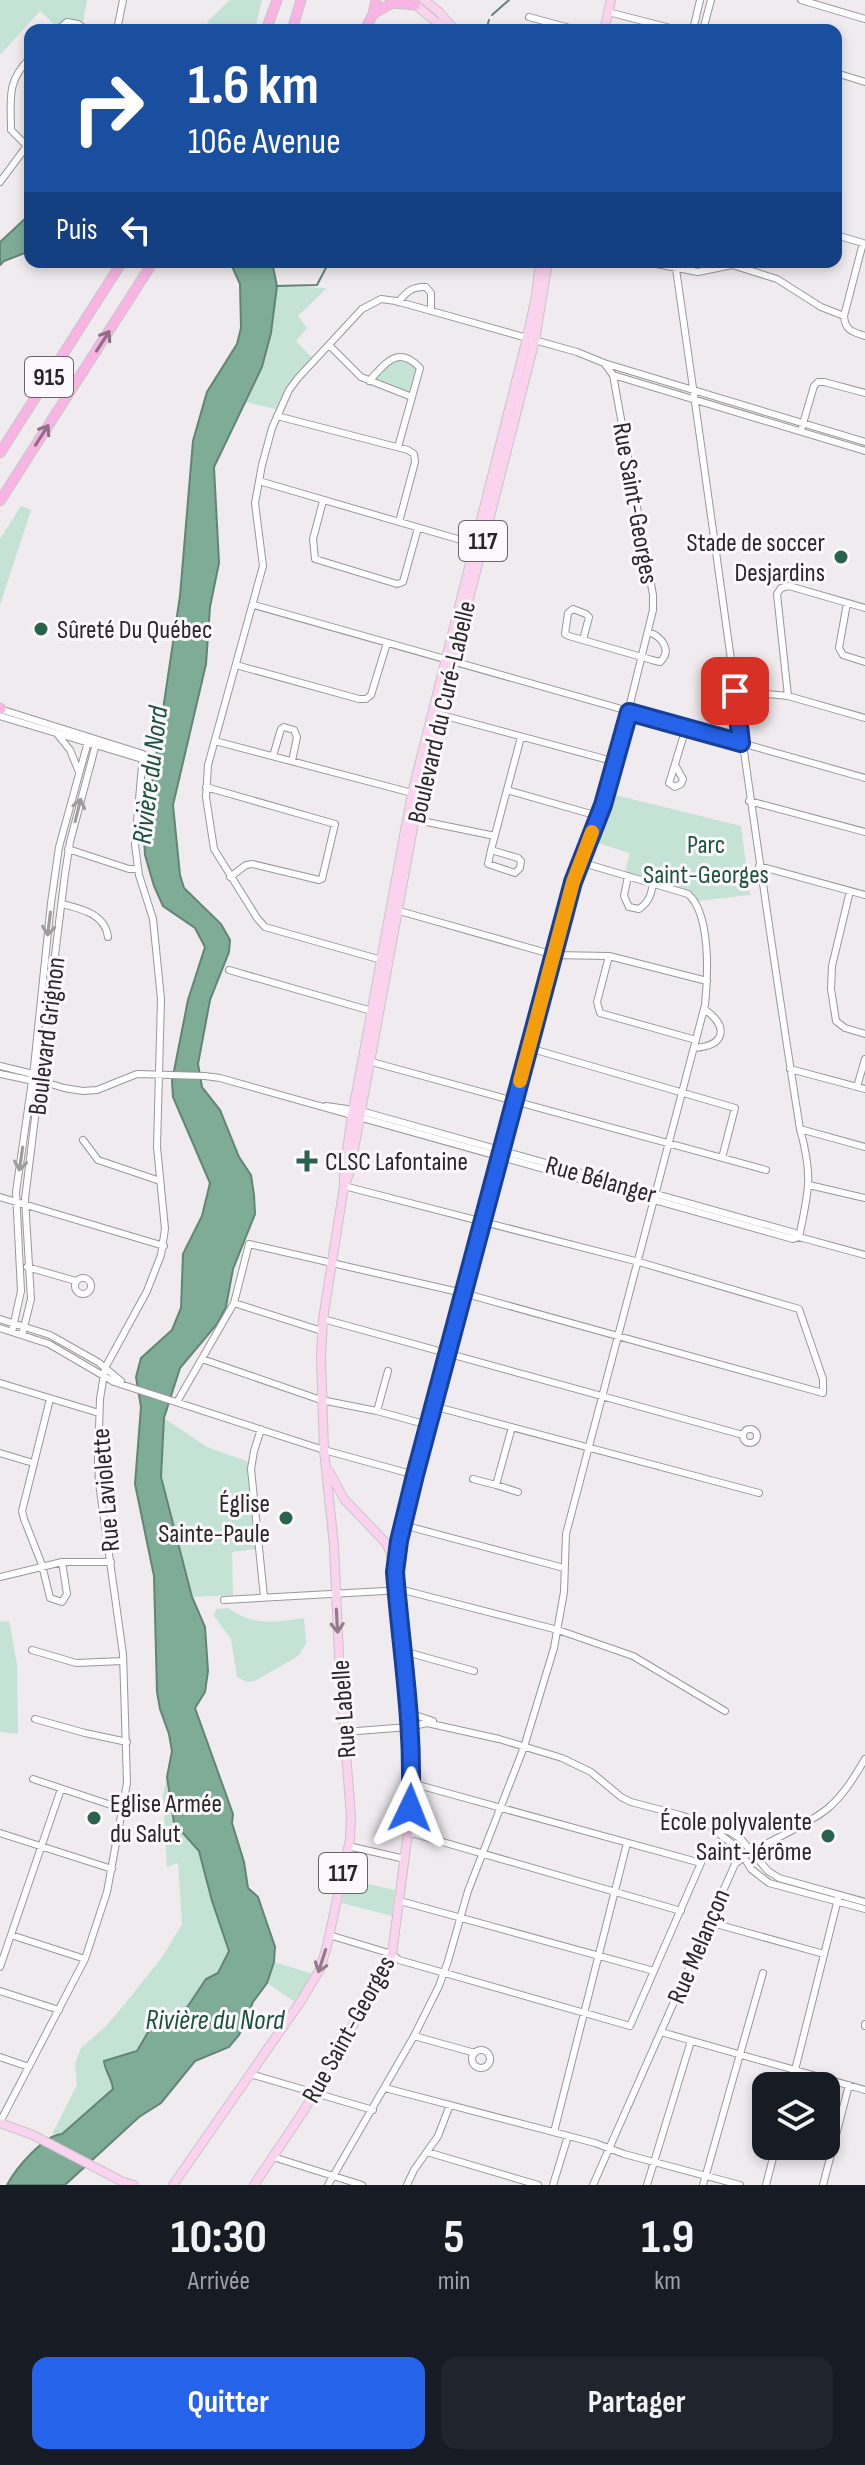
<!DOCTYPE html>
<html lang="fr">
<head>
<meta charset="utf-8">
<style>
  body { margin:0; font-family:"Sofia Sans Condensed",sans-serif; background:#20242c; color:#f1f3f6; height:100vh; display:flex; flex-direction:column; font-size:30px; white-space:nowrap }
  * { box-sizing:border-box; margin:0 }
  p { font-size:26px; color:#9ea1a6 }
  .icon { flex:none; width:44px; height:44px; fill:none; stroke:currentColor; stroke-width:2; stroke-linecap:round; stroke-linejoin:round }
  .map { position:relative; height:2185px; overflow:hidden }
  .drawer { display:flex; flex-direction:column; background:#171b24; flex:1 }
  .drawer>* { flex:none }
  .banner { position:absolute; left:24px; top:24px; width:818px; height:244px; border-radius:16px; box-shadow:0 4px 12px #0003; background:#1a4fa0; color:#fff; overflow:hidden }
  .buttons { position:absolute; left:752px; top:2072px; display:grid; gap:16px }
  .buttons a { display:grid; place-items:center; width:88px; height:88px; border-radius:16px; background:#171b24; box-shadow:0 4px 12px #0003; font-size:40px }
  .pin { position:absolute; display:grid; place-items:center; width:68px; height:68px; color:#fff; margin:-34px; border-radius:16px; box-shadow:0 4px 12px #0006 }
  .me { position:absolute; width:88px; margin:-44px; rotate:2deg; stroke-linejoin:round; filter:drop-shadow(0 0 6px #0008) }
  .turn { display:flex; align-items:center; gap:28px; height:168px; padding:0 32px; font-size:36px }
  .turn .icon { width:104px; height:104px; stroke-width:2.5 }
  .turn b { display:block; font-size:56px; line-height:68px }
  .then { display:flex; align-items:center; height:76px; padding:0 32px; background:#0003; gap:16px; font-size:30px }
  .eta { display:flex; justify-content:space-evenly; align-items:center; height:136px; text-align:center }
  .eta b { font-size:48px; font-weight:700; line-height:56px }
  .button { display:flex; gap:16px; margin-top:auto; padding:16px 32px }
  .button a { flex:1; height:92px; border-radius:16px; background:#2563eb; color:#fff; font-size:32px; font-weight:700; line-height:92px; text-align:center }
  .button a+a { background:#20242c; color:#f1f3f6 }
  .map>svg:first-child { display:block }
  .green { fill:#c5e3d4 }
  .water { fill:#7eac97; stroke:#648475; stroke-width:2 }
  .lines { fill:none; stroke-linecap:round; stroke-linejoin:round }
  .stream { stroke:#648475; stroke-width:2 }
  .minor-casing { stroke:#9a9699; stroke-width:8 }
  .major-casing { stroke:#c7c7c7; stroke-width:10 }
  .highway-casing { stroke:#c7c7c7; stroke-width:11 }
  .minor { stroke:#fff; stroke-width:6 }
  .major { stroke:#fbd3ef; stroke-width:8 }
  .highway { stroke:#f8b5e4; stroke-width:9 }
  .oneway { stroke:#906e86 }
  .oneway2 { stroke:#9e9d9e }
  .oneway3 { stroke:#927c8b }
  .route-casing { stroke:#184099; stroke-width:20 }
  .route { stroke:#2563eb; stroke-width:14 }
  .slow { stroke:#f59e0b; stroke-width:14 }
  .poi-dot { fill:#29634c; stroke:#fcf8fb; stroke-width:3 }
  .labels { text-anchor:middle; stroke-width:6; stroke-linejoin:round; paint-order:stroke }
  .shield { fill:#fcf8fb; stroke:#686567; stroke-width:2 }
  .shield-label { font-size:24px; font-weight:bold; fill:#282627 }
  .street-label { font-size:26px; fill:#282627; stroke:#fcf8fb }
  .poi-label { font-size:26px; fill:#282627; stroke:#fcf8fb; text-anchor:end }
  .park-label { font-size:26px; fill:#1c553f; stroke:#fcf8fb }
  .water-label { font-size:28px; font-style:italic; fill:#18523c; stroke:#fcf8fb }
</style>
</head>
<body>
<div class="map">
<svg width="865" height="2185" viewBox="0 0 865 2185">
  <rect width="100%" height="100%" fill="#efebee"/>
  <path class="green" d="M0,0H87L82,27L67,21L59,29L40,11L0,55Z
    M230,0H262L255,30H205L208,21Z
    M277,286L327,288L298,316L307,328L296,341L314,360L298,378L280,410L246,402L262,367L271,333Z
    M399,356L420,368L412,397L369,381Z
    M21,506L31,510L0,605V539Z
    M607,793L741,826L750,895L697,901L688,894L624,875L630,853L588,840Z
    M164,1418L207,1447L249,1462L257,1549L232,1552L233,1595L192,1597L161,1477Z
    M228,1608C256,1627 273,1622 304,1618L306,1644L298,1656L255,1681L247,1682L237,1677L231,1639L214,1616L216,1609Z
    M9,1621L17,1664L18,1734L0,1732V1622Z
    M167,1777L174,1823L199,1851L212,1901L229,1951L218,1973L206,1979L188,2006L177,2014L154,2022L137,2051L105,2061L113,2080V2089L62,2134H52L77,2085L75,2064L81,2048L107,2025L128,2000L163,1956L182,1924L178,1863L167,1867L163,1795Z
    M346,1879L395,1890L392,1916L342,1903Z
    M274,1962L316,1975L298,2004L267,1983Z"/>
  <path class="water" d="M30,214V251L4,261L0,265V242Z
    M230,262H272L277,286L271,333L262,367L214,467L219,563L210,607L206,664L173,805L180,875L184,888L221,924L230,940L229,952L210,1000L198,1064L202,1087L220,1110L239,1157L251,1175L254,1195L255,1214L233,1269L226,1307L217,1324L180,1368L164,1418L161,1477L192,1597L205,1627L208,1671L205,1692L195,1708L233,1814L232,1823L244,1862L248,1888L258,1897L275,1947L274,1962L267,1983L253,2002L239,2035L229,2047L195,2061L161,2103L139,2117L65,2185H7C16,2168 44,2135 62,2134L113,2089C112,2078 105,2072 104,2061L137,2051L154,2022L177,2014L188,2006L206,1979L218,1973L229,1951L212,1901L199,1851L174,1823L167,1777L172,1751L169,1734L160,1709L157,1692L154,1576L135,1484L141,1407L136,1377L141,1358L172,1330L181,1308L183,1254L202,1216L210,1183L173,1097L172,1081L188,1000L205,947L195,928L163,906L154,886L145,855L143,818L152,783L180,596L193,441L207,392L237,344L241,328L240,284Z"/>
  <g class="lines">
    <path class="stream" d="M492,15L509,0
      M486,30L489,20
      M276,286L317,285L329,262"/>
    <defs>
      <path id="minor" d="M801,0L865,19
        M608,12L678,30
        M529,17L577,30
        M58,30L67,22L78,24L87,30
        M117,30L123,0
        M693,30L700,0
        M703,30L711,0
        M836,73L865,82
        M27,146L11,130C11,99 6,82 30,58
        M0,182L29,143
        M836,235L863,243L844,316
        M646,262L698,272L732,265L777,279L821,307L844,316
        M675,262C717,551 754,840 800,1129C813,1176 809,1190 799,1237
        M398,302C407,292 412,286 426,287L431,293V311
        M844,316C845,330 852,332 865,336
        M329,345L361,377L412,397L398,447
        M604,363L865,442
        M369,381C385,364 398,344 420,368L412,397
        M277,416L408,450L414,454L415,462L399,522
        M802,427L814,386L818,382H824L865,393
        M259,481L478,545
        M323,501L313,539L315,559L397,584L403,582L418,528
        M847,603L839,648L843,655L865,662
        M254,605L865,778
        M583,640L589,617L586,614L573,609L568,613L565,634L569,636L652,660L660,662C673,650 661,636 648,632
        M236,665L359,699H366L371,695L387,643
        M735,691L788,696L865,718
        M788,696L777,594L781,588L789,586L865,608
        M438,714L616,762
        M0,716L142,759
        M58,735L70,750L79,772
        M215,741L416,794
        M273,756L281,729L284,727L294,730L297,737L292,761
        M675,765L683,779L681,784L675,787L669,783L671,777L686,728
        M206,787L335,824L322,879L319,880L252,864L246,865L230,877
        M507,790L598,816
        M749,801L865,832
        M412,819L495,836
        M68,849L129,869H138
        M491,850L518,858L521,861L520,868L515,873L488,864L491,850L521,737
        M759,866L865,895
        M628,876L624,896L629,907L639,909C649,902 651,895 653,884
        M850,891L832,966L831,989L836,1021L845,1028L865,1034
        M62,904C82,909 105,914 108,937
        M396,910L554,955L609,956L707,981
        M609,956L597,1002L600,1013L696,1040
        M385,961L265,927L257,918L214,849L206,797L208,765L263,566L255,503L262,465L272,428L289,390L298,378L362,309L381,299L396,301L577,352L604,363L613,375L865,451
        M229,970L375,1012
        M529,1048L735,1108L722,1158
        M694,1048C726,1046 729,1026 704,1009
        M368,1061L766,1170
        M0,1066L33,1074L41,1081L64,1088L83,1091L97,1090L137,1074L205,1076L220,1078L793,1239L799,1237
        M790,1069L865,1089
        M0,1074L34,1081
        M857,1087L865,1059
        M326,1106L361,1111L795,1233L799,1237L865,1255
        M800,1129L865,1147
        M83,1140L98,1160L160,1181
        M809,1185L865,1198
        M0,1197L164,1246
        M27,1267L76,1281
        M75 1286a8 8 0 1 1 16 0a8 8 0 1 1-16 0Z
        M234,1303L322,1331
        M0,1319L50,1335L98,1362L121,1381
        M323,1319L743,1435
        M0,1328L49,1344L114,1382L324,1450L415,1475
        M12,1332L21,1291L16,1192L34,1067L51,903L59,847L89,738
        M22,1335L31,1299L25,1199L65,874L70,842L97,740
        M202,1359L321,1400L377,1411L428,1425
        M0,1383L99,1413
        M50,1399L22,1511L24,1519L42,1565L50,1598L62,1602L67,1594L62,1562
        M177,1402L234,1303L249,1244L463,1293L823,1393V1379L799,1309L639,1262L344,1186
        M433,1406L759,1493
        M377,1411L388,1371
        M512,1427L496,1485L518,1492
        M743 1436a7 7 0 1 1 14 0a7 7 0 1 1-14 0Z
        M261,1429L254,1451L251,1469L264,1597
        M0,1453L33,1463
        M473,1479L496,1485
        M403,1525L564,1568
        M395,1565L415,1475L573,882L603,805L613,773L653,610V595L613,375
        M0,1577L62,1562H111
        M224,1600L403,1590L558,1630L633,1656L725,1711
        M32,1650L76,1663L123,1661
        M401,1653H410L474,1671
        M408,1710L415,1715L433,1721
        M35,1719L85,1733L127,1742
        M344,1732L409,1727L427,1723L499,1739L562,1758L591,1772L621,1797L631,1802L680,1815L730,1832L741,1839L768,1871L779,1878L865,1902
        M33,1779L123,1809
        M713,1829L739,1849L751,1869L769,1883L865,1909
        M408,1832L681,1911
        M0,1833L112,1869
        M348,1846L405,1859
        M400,1901L654,1971
        M709,1922L824,1954
        M11,1935L85,1959
        M329,1935L392,1954L399,1960L630,2026L701,1863L411,1783
        M0,1967L61,1789
        M0,1991L59,2010
        M865,2024V2026
        M661,2032L865,2090
        M414,2036L475,2053
        M472 2059a9 9 0 1 1 18 0a9 9 0 1 1-18 0Z
        M0,2057L29,2067
        M250,2074L373,2110
        M791,2086L839,1895
        M385,2088L595,2143L624,2154L740,2185
        M0,2122L85,1959L107,1892L127,1783L123,1654L99,1483L98,1460L100,1399L105,1368L147,1291L161,1255L165,1229L157,1147L161,999L153,919L139,875L135,845L143,754L0,709
        M554,2132L627,1843
        M427,2152L538,2185
        M273,2157L362,2185
        M328,2185L414,2036L439,1986L448,1961L468,1891L524,1747L554,1648L564,1592L566,1534L705,1005C708,976 711,914 688,894L580,862
        M407,2185L414,2170L438,2136L450,2105
        M553,2185L568,2136
        M593,2185L735,1864C763,1841 799,1831 827,1809C843,1796 855,1776 865,1759
        M647,2185L691,2041
        M703,2185L763,1973
        M766,2185L776,2146
        M823,2185L849,2085"/>
      <path id="major" d="M424,0L439,12L455,30
        M413,3L446,30
        M604,30L611,0
        M346,1182L350,1171L419,795L535,340L548,262
        M0,2123L33,2135L121,2181L134,2185
        M173,2185L301,2001L320,1969L327,1946L350,1839L351,1816L340,1678L334,1546L324,1450L321,1358L323,1319L344,1186V1170L352,1116L412,793L527,338L536,296L540,262
        M254,2185L303,2112L336,2056L392,1954L408,1832L411,1783L409,1727L395,1572L390,1551L386,1543L344,1499L329,1471"/>
      <path id="highway" d="M373,14L392,3L415,5
        M266,30L277,0
        M292,30L301,0
        M365,30L373,14L376,0
        M0,453L122,262
        M0,501L153,262
        M0,708L1,709"/>
    </defs>
    <use href="#minor" class="minor-casing"/>
    <use href="#major" class="major-casing"/>
    <use href="#highway" class="highway-casing"/>
    <use href="#minor" class="minor"/>
    <use href="#major" class="major"/>
    <use href="#highway" class="highway"/>
  </g>
  <defs><path id="oneway-shaft" d="M-6 0H5M1.5-3L5.5 0L1.5 3" fill="none" stroke-width="1.6" stroke-linecap="round" stroke-linejoin="round" transform="scale(2)"/></defs>
  <g class="oneway">
    <use href="#oneway-shaft" transform="translate(103 341) rotate(-57)"/>
    <use href="#oneway-shaft" transform="translate(42 435) rotate(-57)"/>
  </g>
  <g class="oneway2">
    <use href="#oneway-shaft" transform="translate(78 810) rotate(-76)"/>
    <use href="#oneway-shaft" transform="translate(49 924) rotate(97)"/>
    <use href="#oneway-shaft" transform="translate(21 1159) rotate(98)"/>
  </g>
  <g class="oneway3">
    <use href="#oneway-shaft" transform="translate(337 1621) rotate(87)"/>
    <use href="#oneway-shaft" transform="translate(322 1961) rotate(108)"/>
  </g>
  <g class="lines">
    <defs>
      <path id="route" d="M410,1808C415,1729 401,1650 395,1572L399,1541L415,1475L573,882L603,805L629,712L741,743L735,691"/>
    </defs>
    <use href="#route" class="route-casing"/>
    <use href="#route" class="route"/>
    <path class="slow" d="M520,1081L573,882L592,832"/>
  </g>
  <g class="poi-dot">
    <circle cx="841" cy="557" r="8"/>
    <circle cx="41" cy="629" r="8"/>
    <path d="M303 1149h8v8h8v8h-8v8h-8v-8h-8v-8h8z"/>
    <circle cx="286" cy="1518" r="8"/>
    <circle cx="94" cy="1818" r="8"/>
    <circle cx="828" cy="1836" r="8"/>
  </g>
  <g class="labels">
    <g class="shield">
      <rect x="25" y="357" width="48" height="40" rx="6"/>
      <rect x="459" y="521" width="48" height="40" rx="6"/>
      <rect x="319" y="1853" width="48" height="40" rx="6"/>
    </g>
    <g class="shield-label">
      <text x="49" y="385">915</text>
      <text x="483" y="549">117</text>
      <text x="343" y="1881">117</text>
    </g>
    <g class="street-label">
      <text transform="translate(636 503) rotate(80)" y="9">Rue Saint-Georges</text>
      <text transform="translate(441 712) rotate(-77)" y="9">Boulevard du Curé-Labelle</text>
      <text transform="translate(46 1036) rotate(-83)" y="9">Boulevard Grignon</text>
      <text transform="translate(601 1179) rotate(16)" y="9">Rue Bélanger</text>
      <text transform="translate(105 1490) rotate(-95)" y="9">Rue Laviolette</text>
      <text transform="translate(343 1709) rotate(-94)" y="9">Rue Labelle</text>
      <text transform="translate(698 1946) rotate(-67)" y="9">Rue Melançon</text>
      <text transform="translate(348 2029) rotate(-61)" y="9">Rue Saint-Georges</text>
    </g>
    <g class="poi-label">
      <text x="825" y="551">Stade de soccer<tspan x="825" dy="30">Desjardins</tspan></text>
      <text x="57" y="638" text-anchor="start">Sûreté Du Québec</text>
      <text x="325" y="1170" text-anchor="start">CLSC Lafontaine</text>
      <text x="270" y="1512">Église<tspan x="270" dy="30">Sainte-Paule</tspan></text>
      <text x="110" y="1812" text-anchor="start">Eglise Armée<tspan x="110" dy="30">du Salut</tspan></text>
      <text x="812" y="1830">École polyvalente<tspan x="812" dy="30">Saint-Jérôme</tspan></text>
    </g>
    <g class="park-label">
      <text x="706" y="853">Parc<tspan x="706" dy="30">Saint-Georges</tspan></text>
    </g>
    <g class="water-label">
      <text transform="translate(149 775) rotate(-83)" y="10">Rivière du Nord</text>
      <text x="215" y="2029">Rivière du Nord</text>
    </g>
  </g>
</svg>
<div class="buttons">
<a><svg class="icon" aria-label="layers" viewBox="0 0 24 24"><path d="M12 4l9 5-9 5-9-5zM3 14l9 5 9-5"/></svg></a>
</div>
<div class="pin" style="left:735px;top:691px;background:#d93025"><svg class="icon" aria-label="arrive" viewBox="0 0 24 24"><path d="M6 21V4h12l-3 4 3 4H6"/></svg></div>
<svg class="me" style="left:410px;top:1808px" viewBox="-20 -20 40 40"><path d="M0-17L14 15 0 8-14 15z" fill="#2563eb" stroke="#fff" stroke-width="4"/></svg>
<div class="banner">
<div class="turn"><svg class="icon" aria-label="right" viewBox="0 0 24 24"><path d="M7 20v-9h11M14 6l5 5-5 5"/></svg><div><b>1.6 km</b>106e Avenue</div></div>
<div class="then">Puis<svg class="icon" aria-label="left" viewBox="0 0 24 24"><path d="M17 20v-9H6M10 6l-5 5 5 5"/></svg></div>
</div>
</div>
<section class="drawer">
<div class="eta">
<div><b>10:30</b><p>Arrivée</p></div>
<div><b>5</b><p>min</p></div>
<div><b>1.9</b><p>km</p></div>
</div>
<div class="button"><a>Quitter</a><a>Partager</a></div>
</section>
</body>
</html>
